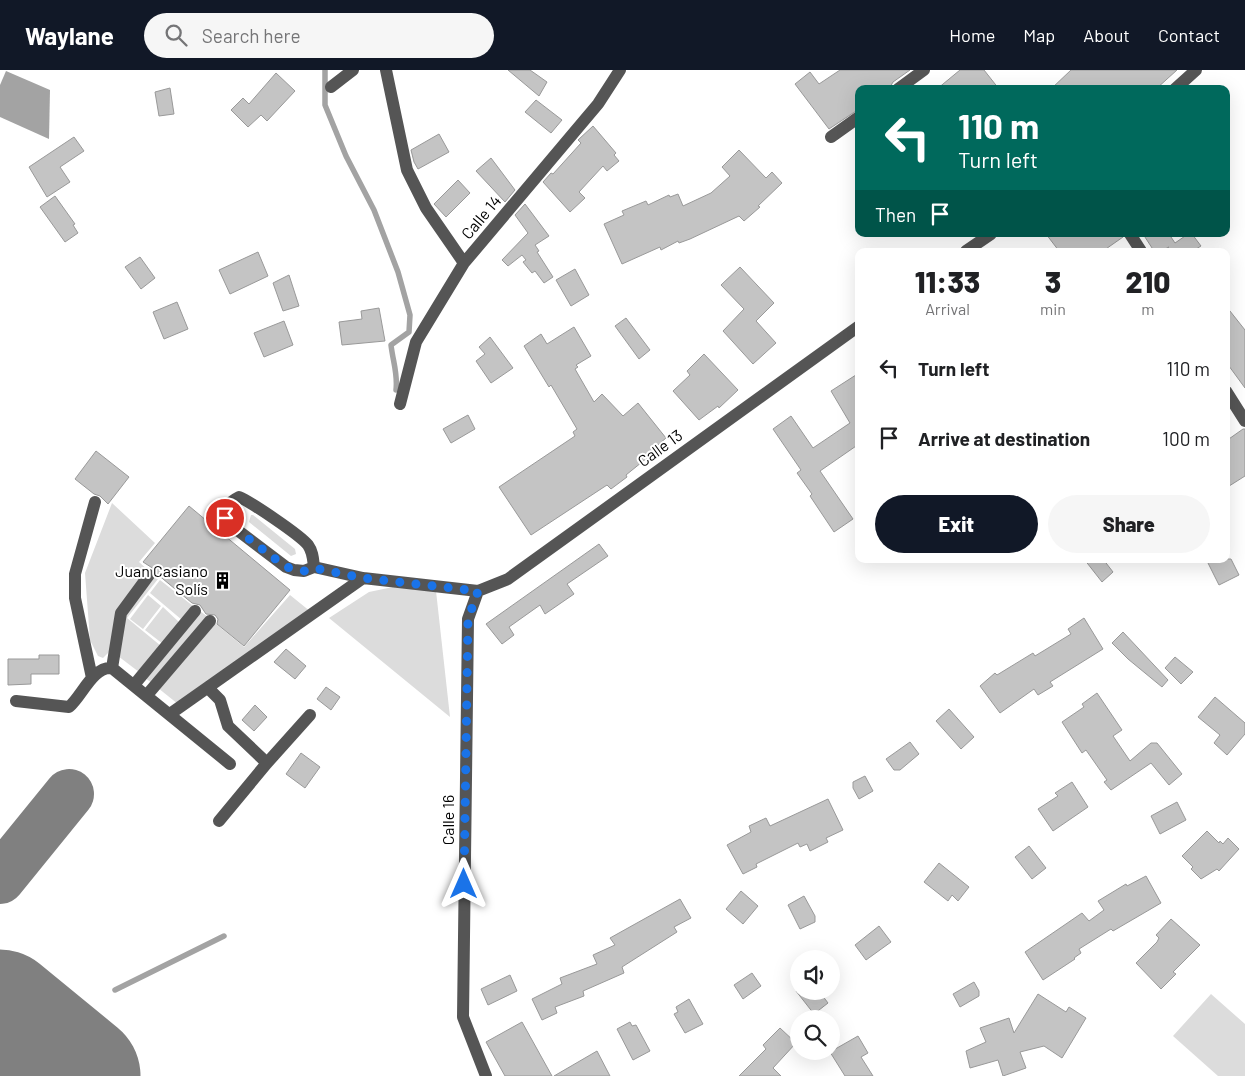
<!DOCTYPE html>
<html lang="en">
<head>
<meta charset="utf-8">
<style>
  body { margin:0; font-family:Barlow,sans-serif; background:#f6f6f6; color:#202124; height:100vh; display:flex; flex-direction:column; font-size:19px; white-space:nowrap }
  * { box-sizing:border-box; margin:0 }
  p { font-size:16px; color:#757577 }
  .icon { flex:none; width:28px; height:28px; fill:none; stroke:currentColor; stroke-width:2; stroke-linecap:round; stroke-linejoin:round }
  .map { position:relative; flex:1; overflow:hidden }
  .details { position:absolute; left:855px; top:178px; width:375px; height:315px; display:flex; flex-direction:column; background:#fff; border-radius:10px; box-shadow:0 5px 20px #0002 }
  .details>* { flex:none }
  .top-card { position:absolute; left:855px; top:15px; width:375px; height:152px; border-radius:10px; box-shadow:0 5px 20px #0002; background:#00695c; color:#fff; overflow:hidden }
  .fabs { position:absolute; left:790px; top:880px; display:grid; gap:10px }
  .fabs a { display:grid; place-items:center; width:50px; height:50px; border-radius:50%; background:#fff; box-shadow:0 5px 20px #0002; font-size:25px }
  .pin { position:absolute; display:grid; place-items:center; width:42px; height:42px; color:#fff; margin:-21px; border:2px solid #fff; border-radius:50%; box-shadow:0 1px 5px #0007 }
  .me { position:absolute; width:55px; margin:-28px; rotate:0deg; stroke-linejoin:round; filter:drop-shadow(0 0 4px #0008) }
  .turn { display:flex; align-items:center; gap:18px; height:105px; padding:0 20px; font-size:22px }
  .turn .icon { width:65px; height:65px; stroke-width:2.5 }
  .turn b { display:block; font-size:35px; line-height:42px }
  .then { display:flex; align-items:center; height:48px; padding:0 20px; background:#0003; gap:10px; font-size:19px }
  .eta { display:flex; justify-content:space-evenly; align-items:center; height:85px; text-align:center }
  .eta b { font-size:30px; font-weight:800; line-height:35px }
  .action { display:flex; gap:10px; margin-top:auto; padding:10px 20px }
  .action a { flex:1; height:58px; border-radius:30px; background:#111827; color:#fff; font-size:20px; font-weight:800; line-height:58px; text-align:center }
  .action a+a { background:#f6f6f6; color:#202124 }
  ul { padding:0; list-style:none }
  li { display:flex; align-items:center; gap:15px; height:70px; padding:0 20px }
  li div { flex:1 }
  li b { display:block; font-size:19px }
  li em { font-style:normal }
  header { display:flex; align-items:center; gap:30px; box-sizing:border-box; height:70px; padding:0 25px; background:#111827; color:#fff }
  header strong { font-size:24px }
  nav { display:flex; gap:28px; margin-inline-start:auto; font-size:18px }
  .search { width:350px; height:45px; background:#f6f6f6; display:flex; align-items:center; gap:12px; box-sizing:border-box; padding:0 18px; border-radius:28px; color:#757577; font-size:19px }
  .map>svg:first-child { display:block }
  .green { fill:#dcdcdc }
  .water { fill:#a3a3a3 }
  .lines { fill:none; stroke-linecap:round; stroke-linejoin:round }
  .stream { stroke:#a3a3a3; stroke-width:5.5 }
  .taxiway { stroke:#808080; stroke-width:50 }
  .runway { stroke:#808080; stroke-width:125 }
  .building { fill:#c4c4c4; stroke:#999 }
  .minor { stroke:#555; stroke-width:12 }
  .route { stroke:#1a73e8; stroke-width:9; stroke-dasharray:0 16.2 }
  .labels { text-anchor:middle; stroke-width:4; stroke-linejoin:round; paint-order:stroke }
  .street-label { font-size:16px; fill:#000; stroke:#fff }
  .poi-label { font-size:16px; fill:#000; stroke:#fff; text-anchor:end }
</style>
</head>
<body>
<header>
<strong>Waylane</strong>
<div class="search"><svg class="icon" aria-label="search" viewBox="0 0 24 24"><circle cx="10" cy="10" r="6"/><path d="M15 15l6 6"/></svg>Search here</div>
<nav><a>Home</a><a>Map</a><a>About</a><a>Contact</a></nav>
</header>
<div class="map">
<svg width="1245" height="1006" viewBox="0 0 1245 1006">
  <rect width="100%" height="100%" fill="#fff"/>
  <path class="green" d="M112,433L155,473L139,492L149,501L117,541L111,580L103,588L98,586L90,570L85,503Z
    M251,445H253L295,479L296,484L291,486L249,452Z
    M154,505L158,509L127,548L161,576L139,602L118,586L124,544Z
    M160,510L193,536L182,550L150,523Z
    M393,517L436,521L450,647L329,548L369,522Z
    M148,525L161,536L143,559L130,549Z
    M290,525L311,542L178,634L158,618L215,553L244,577Z
    M163,537L180,553L163,574L145,560Z
    M200,541L208,547L152,613L145,608Z
    M1211,924L1245,954V1006H1218L1173,966Z"/>
  <path class="water" d="M6,1L50,20L49,69L0,47V15Z"/>
  <g class="lines">
    <path class="stream" d="M325,0V35L346,86L374,140L398,202L410,245L409,262L391,275C393,292 398,304 396,320
      M115,920L224,866"/>
    <path class="taxiway" d="M0,809L69,724"/>
    <path class="runway" d="M0,942L78,1006"/>
  </g>
  <path class="building" d="M508,0H530L547,12L539,26Z
    M840,0H910L893,12L889,19H859V39L829,59L795,14L810,2L819,14Z
    M960,0H984L999,19H937Z
    M1071,0H1177L1156,19H1051Z
    M276,3L295,21L267,51L261,45L248,57L231,40L243,28L249,34Z
    M170,18L174,44L159,46L155,22Z
    M536,30L562,50L551,63L525,42Z
    M593,56L616,83L614,85L619,91L607,101L603,96L579,122L585,128L570,142L543,112L551,103L553,104L581,73L578,70Z
    M439,64L449,82L418,99L414,92L411,80Z
    M74,67L84,81L60,97L70,112L47,127L29,97Z
    M739,80L766,108L772,102L782,113L758,136L760,137L744,151L739,146L690,169L679,173L678,171L661,180L660,177L622,194L604,154L624,145L622,141L646,131L648,135L669,125L670,127L678,124L683,136L711,123L730,106L722,97Z
    M491,88L515,120L505,132L476,101Z
    M458,110L470,123L446,147L434,134Z
    M55,126L75,154L73,155L78,163L65,172L40,137Z
    M525,134L549,166L535,175L539,181L537,182L553,207L544,213L535,201L532,203L523,192L526,190L522,185L508,196L502,190L528,163L515,145Z
    M1046,164H1122L1123,167L1103,181H1059Z
    M1143,164H1169L1175,173L1188,164H1192L1201,176L1193,181H1163L1169,177L1161,181H1154Z
    M258,182L268,206L230,224L219,200Z
    M140,187L155,208L141,219L125,197Z
    M740,197L774,233L756,251L776,273L753,294L723,261L744,239L721,215Z
    M575,199L589,225L571,236L556,210Z
    M289,205L299,236L283,241L273,213Z
    M177,232L188,259L164,269L153,242Z
    M1226,236L1245,260V318L1226,292Z
    M379,238L385,271L342,275L339,252L362,249L361,241Z
    M626,248L650,280L639,289L615,256Z
    M284,251L293,275L264,287L254,263Z
    M574,257L591,286L576,295L578,297L575,299L594,332L602,324L623,346L638,333L666,368L645,386L647,388L626,405L627,407L611,419L607,415L531,465L499,417L575,366L573,362L577,359L551,315L549,317L524,276L541,264L547,274Z
    M490,267L513,298L491,313L476,291L485,284L479,277Z
    M704,284L738,320L719,338L718,336L699,350L673,321L690,305L687,301Z
    M859,303V374L820,401L853,449L834,462L810,426L812,424L797,403L801,400L773,359L791,346L813,378L850,353L831,321Z
    M468,345L475,359L451,373L443,359Z
    M1243,359H1245V406L1226,418V371Z
    M96,381L129,407L108,434L100,426L94,424L75,409Z
    M189,436L290,520L244,576L217,554L218,549L215,545L206,544L200,535L192,533L157,504L154,499L143,492Z
    M599,474L608,486L567,514L574,524L545,544L540,535L509,557L514,565L502,574L486,554Z
    M1084,489H1103L1113,502L1102,512Z
    M1206,489H1231L1239,505L1219,515Z
    M1084,548L1103,579L1050,612L1053,616L1038,625L1034,619L1000,643L980,616L995,603L997,605L1033,583L1035,586L1071,564L1068,559Z
    M1123,562L1168,610L1162,617L1128,589L1112,573Z
    M286,579L306,596L295,609L274,592Z
    M39,585H59V604H31V614L8,615V589H39Z
    M1175,587L1193,602L1181,614L1165,598Z
    M326,617L340,627L331,640L317,629Z
    M1097,623L1122,660L1113,666L1130,691L1151,673H1157L1182,704L1169,715L1151,693L1111,720L1104,712L1107,710L1086,680L1082,683L1062,652L1084,637L1082,634Z
    M1215,627L1245,653V664L1227,685L1214,673L1220,665L1198,647Z
    M255,635L267,647L254,661L242,650Z
    M949,639L974,667L961,679L936,651Z
    M910,672L919,684L900,700H894L886,689Z
    M301,683L320,697L305,718L286,704Z
    M865,706L873,721L859,729L853,718V712Z
    M1072,712L1088,737L1053,761L1038,739L1058,726L1055,723Z
    M828,729L843,760L826,768L828,772L810,781L807,774L800,777L798,773L756,794L757,797L743,804L727,775L751,762L749,756L766,748L770,756Z
    M1177,732L1186,750L1160,764L1151,746Z
    M1207,761L1219,773L1220,771L1223,774L1228,768L1239,779L1219,801L1217,799L1201,809L1191,799L1193,797L1182,786Z
    M1029,776L1046,798L1032,809L1015,787Z
    M939,793L969,817L958,831L952,825L948,831L924,812Z
    M1146,806L1161,833L1113,861L1111,859L1079,879L1081,883L1074,888L1075,889L1043,910L1025,882L1082,843L1089,851L1104,840L1098,831L1126,814L1127,816Z
    M741,821L758,836L743,854L726,839Z
    M804,826L815,846V852L800,859L788,835Z
    M680,829L691,848L674,857L677,862L622,897L624,903L583,921L584,926L555,937L557,943L542,950L532,929L562,914L560,908L597,894L593,885L615,875L610,868Z
    M1171,849L1200,875L1173,902L1176,904L1161,919L1136,893L1157,872L1159,868L1156,865Z
    M879,856L891,872L866,890L855,875Z
    M752,903L761,916L743,929L734,915Z
    M510,905L517,921L488,935L481,919Z
    M974,912L979,921V926L960,937L953,924Z
    M796,921H819L828,933L814,944Z
    M1038,924L1066,942L1069,937L1086,948L1062,988L1044,976L1020,982L1026,998L1003,1006L998,990L970,998L966,981L986,972L980,958L1009,948L1014,963Z
    M689,929L703,954L685,963L674,944L678,942L676,937Z
    M522,952L552,1006H505L486,972Z
    M630,952L632,956L636,955L650,981L633,990L617,959Z
    M780,958L796,973L773,998L781,1006H739L766,979L763,975Z
    M858,966L868,983L861,987L873,1006H845L830,982Z
    M597,981L610,1006H554Z"/>
  <g class="lines">
    <path class="minor" d="M386,0L407,100L426,138L464,193
      M331,17L353,0
      M898,19L924,0
      M1175,19L1196,0
      M831,67L859,47
      M1130,164L1141,181
      M966,181L991,164
      M1226,321L1245,351
      M400,334L416,272L464,193L598,34L620,0
      M314,497C313,489 313,482 308,475C300,465 251,432 239,427C229,432 226,437 225,448L232,456L286,497L294,500L304,501L314,497L363,508L478,521
      M478,521L468,549L463,947L486,1006
      M478,521L508,509L859,256
      M112,598L121,543L149,505
      M92,608L75,528V504L95,432
      M134,615L195,541
      M208,618L220,630L228,656L267,693L310,645
      M147,625L210,551
      M16,631L69,637C82,626 93,596 112,598L230,694
      M170,644L363,508
      M219,751L267,693"/>
  </g>
  <g class="lines">
    <path class="route" d="M225,448L232,456L286,497L304,501L314,498L363,508L478,521L468,549L464,814"/>
  </g>
  <defs>
    <symbol id="building-bare" viewBox="-9 -9 18 18"><path d="M-4-6H4V6H1V3H-1V6H-4ZM-2.5-4.3h1.7v1.8h-1.7ZM.8-4.3h1.7v1.8H.8ZM-2.5-1h1.7V.8h-1.7ZM.8-1h1.7V.8H.8Z" fill="#000" stroke="#fff" stroke-width="2.5" paint-order="stroke"/></symbol>
  </defs>
  <g fill-rule="evenodd">
    <use href="#building-bare" x="210" y="498" width="25" height="25"/>
  </g>
  <g class="labels">
    <g class="street-label">
      <text transform="translate(481 147) rotate(-50)" y="6">Calle 14</text>
      <text transform="translate(660 378) rotate(-36)" y="6">Calle 13</text>
      <text transform="translate(448 750) rotate(-90)" y="6">Calle 16</text>
    </g>
    <g class="poi-label">
      <text x="208" y="507">Juan Casiano<tspan x="208" dy="18">Solís</tspan></text>
    </g>
  </g>
</svg>
<div class="fabs">
<a><svg class="icon" aria-label="sound" viewBox="0 0 24 24"><path d="M4 9h4l5-4v14l-5-4H4zM17 9q2 3 0 6"/></svg></a>
<a><svg class="icon" aria-label="search" viewBox="0 0 24 24"><circle cx="10" cy="10" r="6"/><path d="M15 15l6 6"/></svg></a>
</div>
<div class="pin" style="left:225px;top:448px;background:#d93025"><svg class="icon" aria-label="arrive" viewBox="0 0 24 24"><path d="M6 21V4h12l-3 4 3 4H6"/></svg></div>
<svg class="me" style="left:464px;top:814px" viewBox="-20 -20 40 40"><path d="M0-17L14 15 0 8-14 15z" fill="#1a73e8" stroke="#fff" stroke-width="4"/></svg>
<div class="top-card">
<div class="turn"><svg class="icon" aria-label="left" viewBox="0 0 24 24"><path d="M17 20v-9H6M10 6l-5 5 5 5"/></svg><div><b>110 m</b>Turn left</div></div>
<div class="then">Then<svg class="icon" aria-label="arrive" viewBox="0 0 24 24"><path d="M6 21V4h12l-3 4 3 4H6"/></svg></div>
</div>
<section class="details">
<div class="eta">
<div><b>11:33</b><p>Arrival</p></div>
<div><b>3</b><p>min</p></div>
<div><b>210</b><p>m</p></div>
</div>
<ul>
<li><svg class="icon" aria-label="left" viewBox="0 0 24 24"><path d="M17 20v-9H6M10 6l-5 5 5 5"/></svg><div><b>Turn left</b></div><em>110 m</em></li>
<li><svg class="icon" aria-label="arrive" viewBox="0 0 24 24"><path d="M6 21V4h12l-3 4 3 4H6"/></svg><div><b>Arrive at destination</b></div><em>100 m</em></li>
</ul>
<div class="action"><a>Exit</a><a>Share</a></div>
</section>
</div>
</body>
</html>
